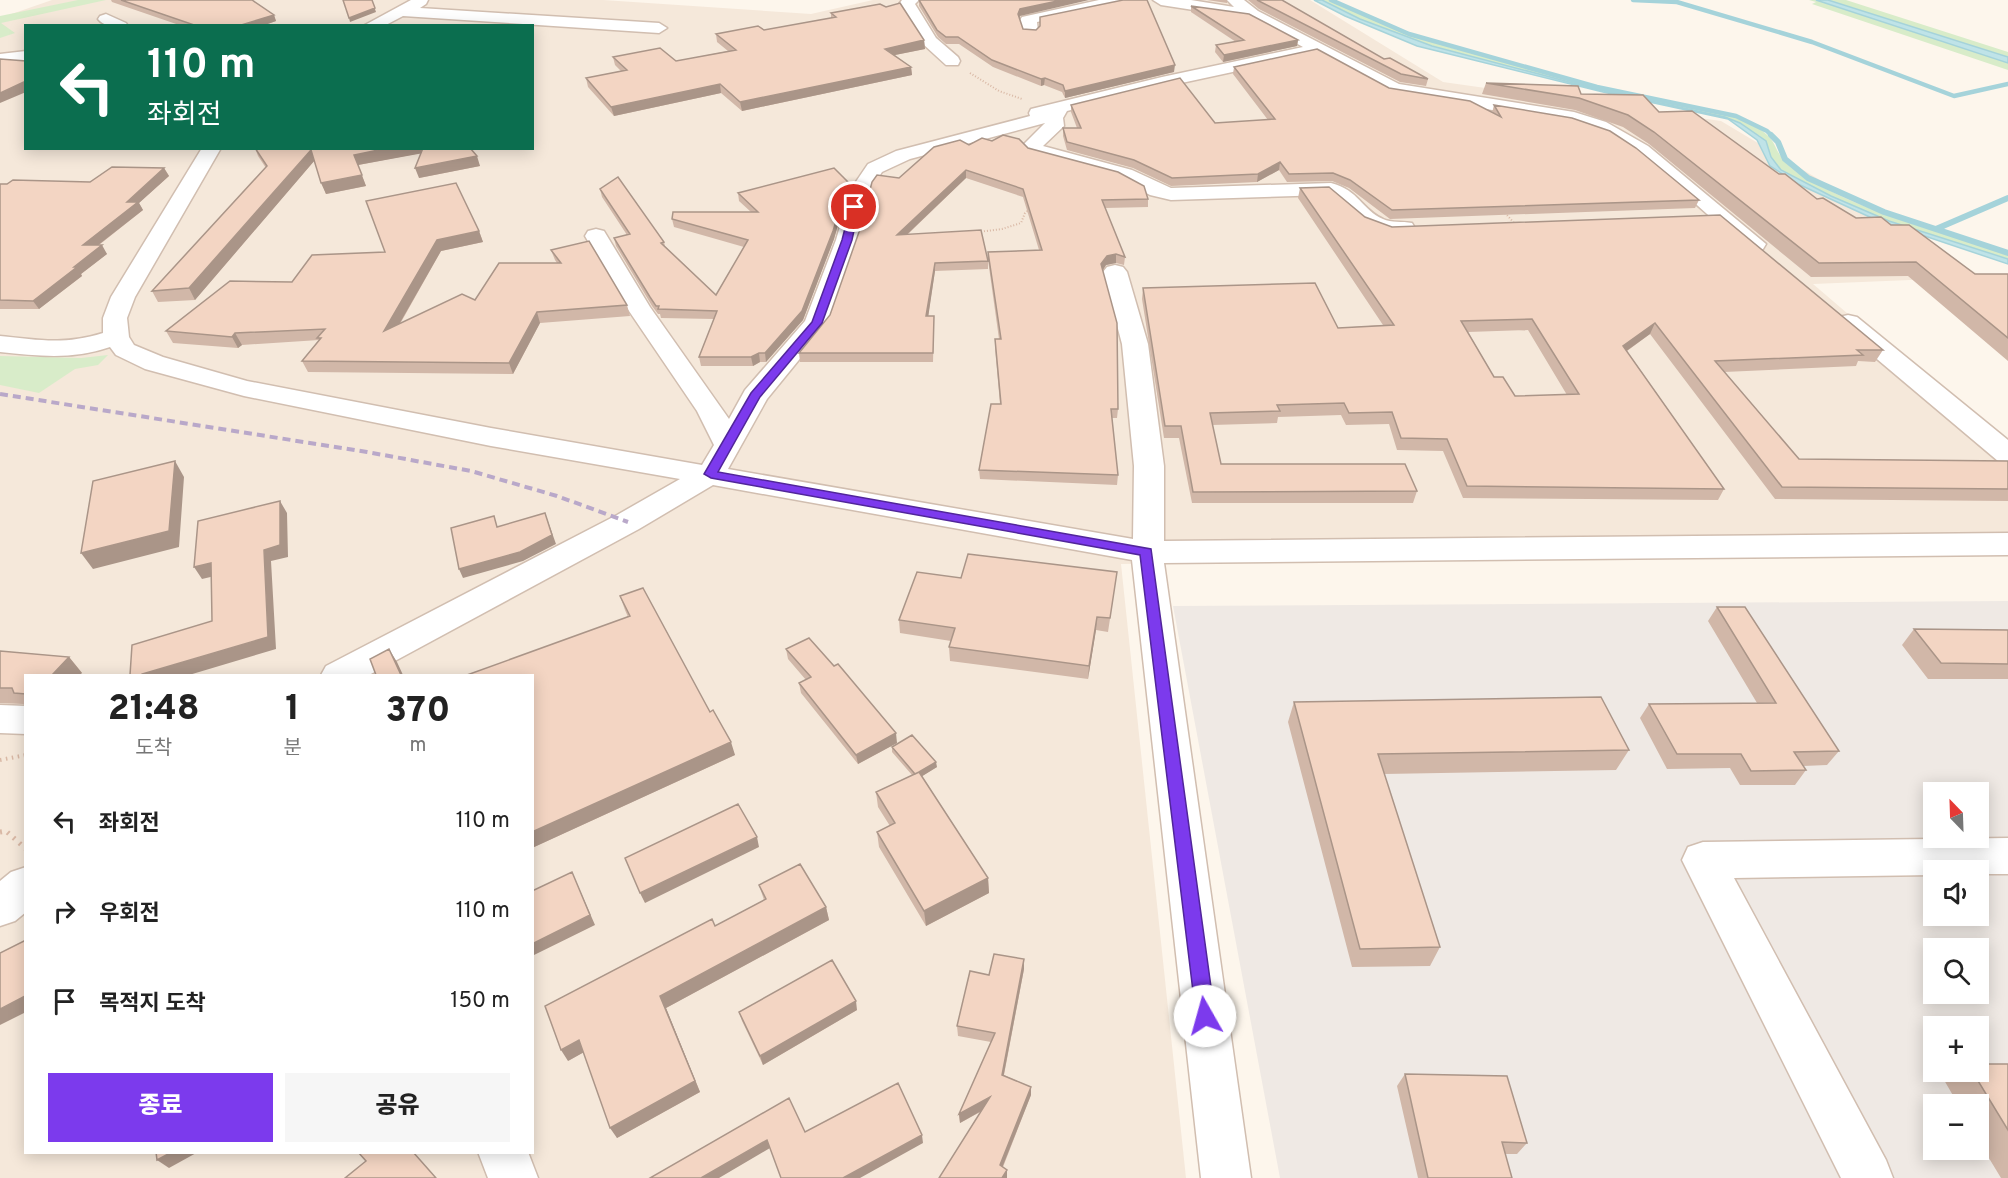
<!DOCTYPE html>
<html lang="ko">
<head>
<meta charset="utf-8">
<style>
  body { margin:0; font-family:Overpass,"Noto Sans KR",sans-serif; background:#f6f6f6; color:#222; height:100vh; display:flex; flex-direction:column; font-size:22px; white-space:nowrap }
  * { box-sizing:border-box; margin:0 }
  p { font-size:20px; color:#767676 }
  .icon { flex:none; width:33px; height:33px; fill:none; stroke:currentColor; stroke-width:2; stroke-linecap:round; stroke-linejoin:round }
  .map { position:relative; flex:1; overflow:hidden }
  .sheet { position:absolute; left:24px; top:674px; width:510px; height:480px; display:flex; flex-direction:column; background:#fff; border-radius:0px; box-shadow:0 3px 15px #0003 }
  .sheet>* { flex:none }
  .top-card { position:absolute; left:24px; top:24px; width:510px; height:126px; border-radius:0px; box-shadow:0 3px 15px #0003; background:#0b6e4f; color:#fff; overflow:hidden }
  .needle { width:39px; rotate:337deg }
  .fabs { position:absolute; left:1923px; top:782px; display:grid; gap:12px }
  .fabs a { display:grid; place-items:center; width:66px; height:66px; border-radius:0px; background:#fff; box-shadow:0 3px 15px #0003; font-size:30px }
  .pin { position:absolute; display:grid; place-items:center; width:51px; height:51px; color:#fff; margin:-26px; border:3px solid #fff; border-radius:50%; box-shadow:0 2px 6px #0007 }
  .me { position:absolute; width:66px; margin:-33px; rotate:353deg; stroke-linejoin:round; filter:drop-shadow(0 0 4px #0008) }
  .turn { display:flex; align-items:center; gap:21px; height:126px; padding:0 24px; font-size:27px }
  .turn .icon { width:78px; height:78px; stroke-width:2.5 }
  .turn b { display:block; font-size:42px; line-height:51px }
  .eta { display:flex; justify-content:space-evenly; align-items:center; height:102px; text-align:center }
  .eta b { font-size:36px; font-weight:800; line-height:42px }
  .primary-button { display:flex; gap:12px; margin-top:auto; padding:12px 24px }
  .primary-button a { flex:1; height:69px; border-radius:0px; background:#7c3aed; color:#fff; font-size:24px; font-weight:800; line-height:69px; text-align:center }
  .primary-button a+a { background:#f6f6f6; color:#222 }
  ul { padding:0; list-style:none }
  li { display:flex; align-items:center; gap:18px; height:90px; padding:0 24px }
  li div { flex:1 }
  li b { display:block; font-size:22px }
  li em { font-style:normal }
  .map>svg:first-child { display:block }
  .residential { fill:#f5e8da; fill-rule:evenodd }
  .industrial { fill:#efe9e4; fill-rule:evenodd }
  .green { fill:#d8ecc9 }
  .water { fill:#bfe3e8; stroke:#a5d3da; stroke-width:1.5 }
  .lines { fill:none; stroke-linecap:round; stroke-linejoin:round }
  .stream-far1 { stroke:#a5d3da; stroke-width:4.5 }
  .stream { stroke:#a5d3da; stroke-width:6 }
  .minor-casing { stroke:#d1beb0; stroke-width:3 }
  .path-far2 { stroke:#d9b8a5; stroke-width:2; stroke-dasharray:1 2; stroke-linecap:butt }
  .path-far1 { stroke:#d9b8a5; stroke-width:4; stroke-dasharray:1.5 4.5; stroke-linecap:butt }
  .path { stroke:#d9b8a5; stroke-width:5; stroke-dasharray:2 6; stroke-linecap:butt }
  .minor { fill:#fff; fill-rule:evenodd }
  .rail { stroke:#b9a8c9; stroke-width:4; stroke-dasharray:8 5; stroke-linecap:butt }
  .wall { fill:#d1b7a8; fill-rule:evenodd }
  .shaded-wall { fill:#aa9588 }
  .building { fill:#f3d5c3; stroke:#aa9588; stroke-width:1.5; fill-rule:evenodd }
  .route { fill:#7c3aed; stroke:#51269a; stroke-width:1.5 }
</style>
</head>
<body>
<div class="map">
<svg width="2008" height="1178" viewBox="0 0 2008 1178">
  <rect width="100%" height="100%" fill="#fdf6ec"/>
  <path class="residential" d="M52,0H603L811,14L873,0H1310L1443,82L1721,121L1983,277L1813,284L1882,343L2008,463V551L1121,564L1186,1178H0V18ZM26,26H532V148H26ZM26,675H532V1152H26Z"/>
  <path class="industrial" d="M2008,601V1178H1280L1173,606ZM1934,792H1978V837H1934ZM1934,870H1978V915H1934ZM1934,948H1978V993H1934ZM1934,1026H1978V1071H1934ZM1934,1104H1978V1149H1934Z"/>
  <path class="green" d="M78,0H106L1,23L15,33L0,38V16Z
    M1322,0H1330L1408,34L1455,49L1542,70L1597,87L1732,116C1746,122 1761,127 1771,139C1775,144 1776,150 1780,155C1786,165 1797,173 1807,179C1869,214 1941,232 2008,254V259L1889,221L1831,196L1781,170L1773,161L1760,136L1725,117L1592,88L1432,46L1360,19Z
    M1809,0H1816L2008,63V70L1812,4L1816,2Z
    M1828,0H1846L2008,52V57Z
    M108,355L98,365L75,369L39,393L0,385V356L81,358Z"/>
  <path class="water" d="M1314,0H1322L1360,19L1432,46L1592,88L1725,117L1740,123L1766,141L1771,157L1781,170L1831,196L1889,221L2008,259V264L1874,219L1798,184L1770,166L1757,140L1728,119L1603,92L1417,46L1345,16Z
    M1816,0H1828L2008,57V63Z"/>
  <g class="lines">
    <path class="stream-far1" d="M1331,0L1409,34L1597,87L1736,116L1767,131L1773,137
      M1633,0L1677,2L1812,42L1954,96L2008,84"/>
    <path class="stream" d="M1771,135L1778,142L1785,159L1808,178L1884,212L2008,253
      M1936,229L2008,198"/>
    <defs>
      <path id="minor" d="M411,0H428L426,4L420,8L659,23L667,28L659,33L403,16L384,26H363Z
        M902,0H919L915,4L936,38L958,57L960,61L958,65H946L923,44L899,4Z
        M1099,0H1129L1121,5L1037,22L1038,31L1036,34H1024L1020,20L1022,17Z
        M1153,0H1191L1234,7L1227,0H1244L1258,11L1399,84L1574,112L1606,122L1648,146L1766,244L1763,249L1755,251L1747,249C1694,204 1638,145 1571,123L1388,93L1316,54L1163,87L1067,111L1063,118L1064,126L1043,146L1132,170L1171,188L1331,183C1359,190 1362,210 1383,219C1391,223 1402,221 1412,223L1415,228L1412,233C1396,237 1373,235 1360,224C1348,215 1342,203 1328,195L1171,200L1150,195L1118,178L1028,154L1021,147L1045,123L910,159L882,172L871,189L858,240L829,323L767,399L728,469L1133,539L1134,466L1122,344L1103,272L1107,267L1115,265L1123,267L1127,272L1148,344L1164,466V541L2008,533V555L1164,563L1251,1178H1201L1132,560L713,485L639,529L369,675H321L326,666L617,515L680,479L491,446L244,396L145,369L116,355L110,347C72,360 40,356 0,352V336C39,340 65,345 103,333V318L111,297L202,148H221L135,297L127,318L129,337L134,345L163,357L247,381L491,428L702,465L714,445L697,411L627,308L585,236L588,231L596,229L604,231L650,307L729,419L745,390L805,321L836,240L851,189L868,164L896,151L1030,116L1029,113L1031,109L1162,77L1303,47L1245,15L1239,17L1161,5Z
        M106,14L126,23L128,26C117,26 105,28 98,19L100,16Z
        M26,51V61L0,64V54Z
        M1848,315L1857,317L2008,440V464L1998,461L1839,327L1836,322L1839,317Z
        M0,705L26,706V734L0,733Z
        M2008,838V874H1978V870H1934V875L1734,878L1886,1160L1893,1178H1841L1682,860L1688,847L1703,842Z
        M26,867V912L15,921L0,926V881L11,872Z
        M478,1152H528L538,1178H488Z"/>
    </defs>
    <use href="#minor" class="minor-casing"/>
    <path class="path-far2" d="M970,73L999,91L1022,99
      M1505,213L1516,225
      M978,232L1002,229L1021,223L1025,213L1030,209"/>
    <path class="path-far1" d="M0,760L26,755"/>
    <path class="path" d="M0,832L6,831L26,849"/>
    <use href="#minor" class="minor"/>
    <path class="rail" d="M0,394L367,452L471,471L557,496L628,522"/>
  </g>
  <path class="wall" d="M111,0H252L274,15L276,21L262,26H182L112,2Z
    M919,0L1020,16L1019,18L1023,29L1174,72L1065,98L1062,92L1044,85L1041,86L993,67L959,44H946L938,37L919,6Z
    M1207,0H1227V3Z
    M1248,0H1282L1384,59L1428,79L1426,86L1400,82L1259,9Z
    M1191,6L1298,40L1297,46L1223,62L1215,52L1216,45L1236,42L1191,12Z
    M831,13L924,40L925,49L895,55L911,67L912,75L742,111L721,93L614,116L588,87L586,78L621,71L615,65L613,57L676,61L728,51L717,42L716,34L764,30L831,18Z
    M1234,67L1389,88L1492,113L1494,105L1699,200L1695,208L1390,219L1349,188L1332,181L1287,182L1279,170L1257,182L1171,186L1133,168L1067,150L1063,136V128H1077L1071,112V105L1215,123L1268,120L1233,74Z
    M1486,83L1581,94L1659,112L1779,174L1817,199L1856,218L1891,225L1975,274H2008V361L1908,276L1811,277L1649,144L1623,127L1575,110L1482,94Z
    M992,141L1028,148L1148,199V207L1105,208L1125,257L1124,265L1116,263L1106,265L1103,270L1118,409L1117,418H1112L1118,475L1117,485L980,479L979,470L1000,404L995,348V339H999L988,260V252L1039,250L1023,197L966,178L907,235L988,261V269L935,271L928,316L934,324L933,362H800L799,353L830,315L899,178L969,145Z
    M255,148H470L480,166L419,178L421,153L358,165L366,186L326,194L314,161L195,300L158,302L152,291L266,168L258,156Z
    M164,168L169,176L139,203L143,210L99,245L107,254L81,274L82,276L39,309H0V184L90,182Z
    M1300,188L1365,217L1392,227L1883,350L1875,362L1858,361L1856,366L1724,372L1799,459L2008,461V501L1775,499L1650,334L1627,351L1724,489L1718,500L1463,498L1443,451L1397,450L1389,424L1346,425L1341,415L1278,417L1277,423L1212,425L1221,464L1417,491L1413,503H1192L1179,438H1164L1142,299L1143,288L1338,328L1383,325L1298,198ZM1528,330L1567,395L1515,396L1494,377L1468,332Z
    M600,189L664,242L665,246L716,295L744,247L674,227L672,219L751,212L739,201L738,193L848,190L834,239L803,320L766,362H760L753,366H701L699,357L714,319L661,318L660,314H658L652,306L616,246L614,238L627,235L602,197Z
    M479,231L483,242L441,251L400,324L475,300L557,263L555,260L551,250L627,305L630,316L540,323L513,374L308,372L302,361L319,340L242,345L238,348L173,343L166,331L292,282L385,252Z
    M1117,572L1108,632L1096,630L1088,679L950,661L949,647L951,641L900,633L899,620L961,578Z
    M620,596L710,712L735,755L532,848V675L628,617L625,610Z
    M1717,607L1839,751L1827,765L1803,766L1806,770L1795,785H1740L1730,768L1667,769L1640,718L1649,704L1757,703L1708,621Z
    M1914,629L2008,630V679H1928L1902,645Z
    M786,649L834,666L897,743L858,764L801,693L799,683L806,680L788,659Z
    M0,651L69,657L82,673L26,675V706L23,704L0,703Z
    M1294,702L1629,750L1616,770L1384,774L1440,947L1430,966L1352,967L1288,722Z
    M892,747L937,767L922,776L988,878L989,893L926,926L879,847L877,832L890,826L878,807L876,792L912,775L892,752Z
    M759,885L826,907L829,920L666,1008L700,1092L617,1138L584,1052L568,1061L715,926L764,900Z
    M994,954L1024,959V969L1004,1075L1031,1087V1095L1003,1167L1007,1170V1178H939L982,1111L960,1123L959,1114L991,1042L958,1036L957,1026L970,971L989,975Z
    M857,1010L763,1065L742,1021L739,1012Z
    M2008,1064V1178H2001L1978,1140V1104H1958L1944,1080L1957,1071H1978Z
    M1405,1074L1527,1143L1517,1154H1505L1512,1178H1418L1397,1086Z"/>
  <path class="shaded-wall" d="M372,0L376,12L350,22L349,18Z
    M1062,0H1089L1020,16L1018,21V14L1020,9Z
    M274,15L276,21L262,26H238Z
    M924,40L925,49L885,57V49Z
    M1298,40L1297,46L1223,62L1224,55Z
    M1175,65L1174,72L1065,98V91Z
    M911,67L912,75L742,111L740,102Z
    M1045,78L1044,85L1041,86V79Z
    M26,81V92L0,103V93Z
    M720,84L721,93L614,116L611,107Z
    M388,148H428L429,152L358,165L366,186L326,194L321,183L354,155Z
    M311,150L315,160L195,300L189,288Z
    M477,156L480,166L419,178L415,168Z
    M1280,162L1279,170L1257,182L1258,174Z
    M164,168L169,176L139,203L143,210L88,253L83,245L127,202Z
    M966,170V178L898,243L897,235Z
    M848,182V190L834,239L803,320L766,362L765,353Z
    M479,231L483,242L441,251L389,342L384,331L437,240Z
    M102,245L107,254L81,274L82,276L39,309L33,301L74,267Z
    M1116,254V263L1106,265L1101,273V264L1107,256Z
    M935,263V271L927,325L926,316Z
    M537,312L540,323L513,374L509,363Z
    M1655,323L1650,334L1618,357L1623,346Z
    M235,333L242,345L238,348L232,337Z
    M759,353L760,362L753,366L751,357Z
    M175,461L184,477L179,547L93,569L81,553Z
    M280,501L287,513L288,557L271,561L276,649L189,675H142V674L268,637L264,550Z
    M545,513L556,544L523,561L463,578L459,569Z
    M211,563L219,575L202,579L194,567Z
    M1097,617L1096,630L1088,679L1089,666Z
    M389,649L397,662L403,675H401Z
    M69,657L82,673L80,675H52Z
    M896,733L897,743L858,764L856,755Z
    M731,742L735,755L532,848V832Z
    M936,762L937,767L916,780V774Z
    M757,837L759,847L645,903L640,893Z
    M572,872L595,925L532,956V944Z
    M988,878L989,893L926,926L924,911Z
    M826,907L829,920L666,1008L700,1092L617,1138L610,1128L660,996Z
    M1024,959V969L1002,1084V1075Z
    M25,996L26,1012L0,1025V1009Z
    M856,1001L857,1010L763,1065L760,1056Z
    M579,1040L586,1051L568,1061L561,1050Z
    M1031,1087V1095L1000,1173V1165Z
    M990,1097V1106L960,1123L959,1114Z
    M922,1135L923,1143L860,1178H843Z
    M767,1140L770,1148L719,1178H701Z
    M172,1152H198L169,1168L157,1160Z
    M1007,1170V1178H1002Z"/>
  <path class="building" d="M121,0H252L274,15L238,26H197Z
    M343,0H372L375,8L349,18Z
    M919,0H1062L1020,9L1018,14L1023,29L1036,30L1040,26V17L1123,0H1147L1175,65L1065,91L1063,85L1045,78L1041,79L992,60L958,37H946L937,30Z
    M1257,0H1282L1384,59L1390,58L1428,79L1401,74Z
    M900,3L924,40L885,49L911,67L740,102L720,84L611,107L586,78L627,70L613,57L660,48L676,61L736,50L716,34L758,26L764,30L836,17L831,13L880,4L886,7Z
    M1191,6L1249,14L1298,40L1224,55L1216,45L1244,40Z
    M1317,49L1389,88L1470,101L1501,117L1494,105L1572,118L1610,131L1636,148L1699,200L1392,210L1350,180L1333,173L1289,174L1280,162L1258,174L1172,178L1134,160L1067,142L1063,128H1081L1071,105L1180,78L1215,123L1275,119L1234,67Z
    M0,59L26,61V81L0,93Z
    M1486,83L1578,86L1581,94L1643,95L1659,112L1692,111L1779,174H1785L1817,199L1823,198L1856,218L1881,217L1891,225H1909L1975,274H2008V338L1916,262L1819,263L1654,132L1628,115L1579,98Z
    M1003,135L1019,139L1028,148L1118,172L1144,186L1148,199L1102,200L1125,257L1116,254L1107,256L1101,264L1117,323L1118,409H1111L1118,475L979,470L991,404H1001L995,339H1001L988,252L1042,250L1023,189L966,170L897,235L981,230L988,261L935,263L926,316H934L933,353H799L830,315L859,232L872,182L877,175L899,178L934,147L960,140L969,145L982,138L992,141Z
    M255,148H388L354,155L362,175L321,183L311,150L189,288L152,291L267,166Z
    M423,148H470L477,156L415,168Z
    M112,167L164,168L127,202H138L83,245H102L74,267H77L33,301L0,300V184H7L13,180L90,182Z
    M834,168L848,182L833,231L802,311L765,353H759L751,357H699L717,311L658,309L659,306H656L650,297L614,238L630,234L600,189L618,177L664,242L661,243L716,295L748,240L672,219L673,212H758L738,193Z
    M456,183L479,231L437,240L384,331L462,294L475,300L499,263H561L551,250L589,241L627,305L537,312L509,363L302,361L321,338H317L325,329L235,333L232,337L166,331L230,281L292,282L312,255L385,252L366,201Z
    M1329,187L1365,217L1392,227L1720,215L1883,350H1857L1863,355L1715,361L1799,459L2008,461V489L1782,487L1655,323L1623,346L1724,489L1467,486L1447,439L1401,438L1392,412L1349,413L1344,403L1277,405L1280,411L1210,413L1221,464H1405L1417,491L1193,492L1181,426H1165L1143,288L1315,283L1338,328L1394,325L1300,188ZM1532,319L1579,394L1515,396L1503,377H1494L1461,321Z
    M175,461L169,531L81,553L93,481Z
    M280,501V545L264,550L268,637L142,674V675H130L132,645L212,621L211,563L194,567L198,521Z
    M545,513L552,535L520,552L459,569L451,528L494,516L497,527Z
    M968,554L1117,572L1110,618L1097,617L1089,666L949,647L955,628L899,620L917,572L961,578Z
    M643,588L710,712L713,710L731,742L532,832V675H467L630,616L620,596Z
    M1717,607H1745L1839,751L1794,752L1806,770L1751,771L1741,754H1677L1649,704L1776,703Z
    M1914,629L2008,630V664L1941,663Z
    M809,638L834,666L838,664L896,733L856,755L799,683L811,677L786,649Z
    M389,649L401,675H376L370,659Z
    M0,651L69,657L52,675H26V694L14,693L12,688H0Z
    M1601,697L1629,750L1378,754L1440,947L1360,949L1294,702Z
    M912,735L936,762L919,772L915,774L892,747Z
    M919,772L988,878L924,911L877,832L895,823L876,792Z
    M738,804L757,837L640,893L625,858Z
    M800,864L826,907L660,996L695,1081L610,1128L579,1040L561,1050L545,1006L712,919L715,926L766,899L759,885Z
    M572,872L590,915L532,944V891Z
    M26,940V998L25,996L0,1009V953Z
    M994,954L1024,959L1002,1075L1031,1087L1000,1165L1007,1170L1002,1178H939L990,1097L959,1114L995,1033L957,1026L970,971L989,975Z
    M832,960L856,1001L760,1056L739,1012Z
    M1978,1064H2008V1130L1972,1071H1978Z
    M1405,1074L1507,1076L1527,1143L1502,1142L1512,1178H1428Z
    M898,1083L922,1135L843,1178H781L767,1140L701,1178H650L789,1098L805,1132Z
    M156,1152H172L157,1160Z
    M358,1152H413L436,1178H345L366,1161Z"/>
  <path class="route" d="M851,205L859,207L852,240L822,323L760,397L718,472L1151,549L1215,1016L1212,1022L1205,1025L1199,1022L1196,1016L1140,555L711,478L704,474L751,393L812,322L842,240Z"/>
</svg>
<div class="fabs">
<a><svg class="needle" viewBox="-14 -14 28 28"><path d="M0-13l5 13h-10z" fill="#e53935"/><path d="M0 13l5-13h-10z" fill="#767676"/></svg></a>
<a><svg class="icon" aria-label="sound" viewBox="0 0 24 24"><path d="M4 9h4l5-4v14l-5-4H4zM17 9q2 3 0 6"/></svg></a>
<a><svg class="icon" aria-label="search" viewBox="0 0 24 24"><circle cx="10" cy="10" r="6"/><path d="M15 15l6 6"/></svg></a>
<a>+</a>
<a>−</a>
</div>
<div class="pin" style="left:854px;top:207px;background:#d93025"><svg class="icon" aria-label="arrive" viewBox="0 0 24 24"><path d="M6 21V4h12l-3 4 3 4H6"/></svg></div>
<svg class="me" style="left:1205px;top:1016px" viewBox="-20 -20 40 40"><circle r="19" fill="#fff"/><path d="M0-13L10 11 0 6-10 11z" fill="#7c3aed"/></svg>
<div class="top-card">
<div class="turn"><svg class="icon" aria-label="left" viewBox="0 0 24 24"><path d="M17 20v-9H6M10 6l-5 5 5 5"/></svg><div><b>110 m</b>좌회전</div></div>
</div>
<section class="sheet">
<div class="eta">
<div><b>21:48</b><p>도착</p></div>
<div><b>1</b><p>분</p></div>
<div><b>370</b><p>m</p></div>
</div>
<ul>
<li><svg class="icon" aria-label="left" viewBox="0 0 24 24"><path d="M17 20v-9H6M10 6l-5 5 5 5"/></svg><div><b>좌회전</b></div><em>110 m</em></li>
<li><svg class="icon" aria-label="right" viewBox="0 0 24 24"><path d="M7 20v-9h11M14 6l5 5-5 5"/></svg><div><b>우회전</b></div><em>110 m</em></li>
<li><svg class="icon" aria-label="arrive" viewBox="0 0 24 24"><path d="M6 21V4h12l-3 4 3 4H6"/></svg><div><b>목적지 도착</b></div><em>150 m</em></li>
</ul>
<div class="primary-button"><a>종료</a><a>공유</a></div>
</section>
</div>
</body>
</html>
